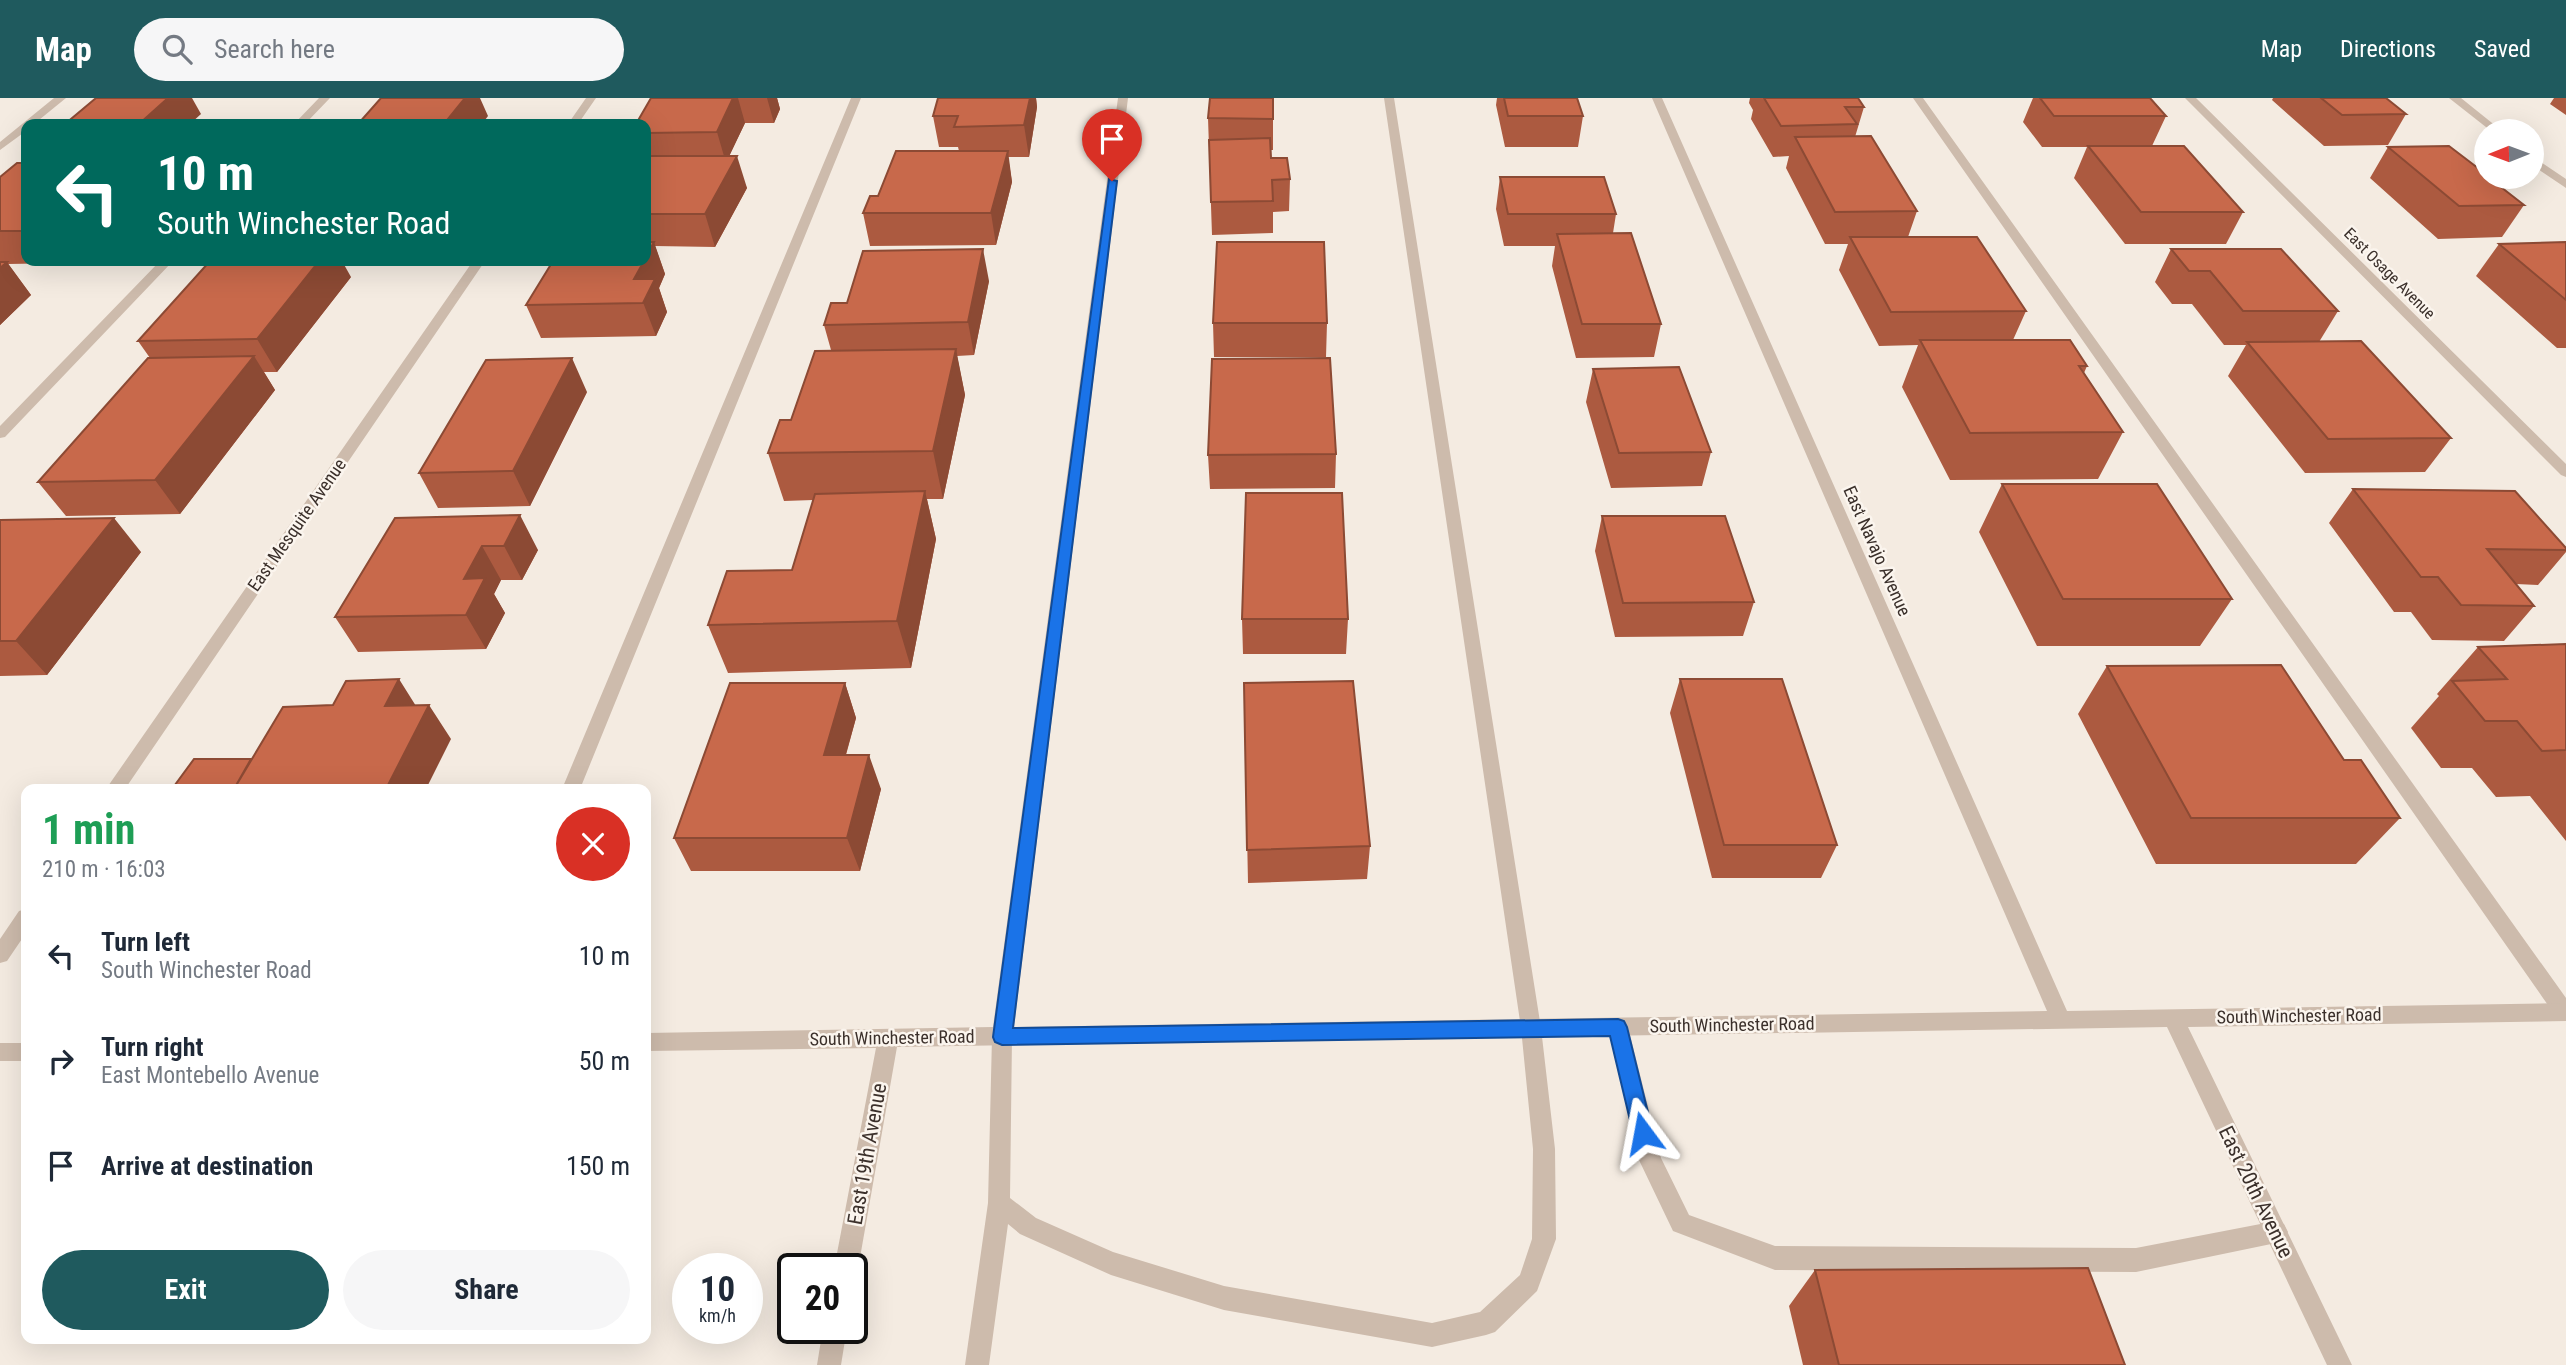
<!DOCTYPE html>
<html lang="en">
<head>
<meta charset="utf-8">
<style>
  body { margin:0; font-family:"Roboto Condensed",sans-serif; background:#f6f6f7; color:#1f2937; height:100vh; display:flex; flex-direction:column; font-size:26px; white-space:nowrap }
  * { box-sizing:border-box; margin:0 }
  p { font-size:23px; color:#747a83 }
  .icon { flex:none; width:38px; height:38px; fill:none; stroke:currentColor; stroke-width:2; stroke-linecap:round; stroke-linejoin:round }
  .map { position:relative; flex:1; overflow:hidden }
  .panel { position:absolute; left:21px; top:686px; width:630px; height:560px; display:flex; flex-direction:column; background:#fff; border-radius:14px; box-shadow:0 7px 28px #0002 }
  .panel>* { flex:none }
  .guide { position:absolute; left:21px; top:21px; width:630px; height:147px; border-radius:14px; box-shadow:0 7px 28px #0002; background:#00695c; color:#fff; overflow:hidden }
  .needle { width:46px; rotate:269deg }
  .tools { position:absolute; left:2474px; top:21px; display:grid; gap:14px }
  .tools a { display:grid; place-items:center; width:70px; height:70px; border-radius:50%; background:#fff; box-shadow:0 7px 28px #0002; font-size:35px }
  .speed { position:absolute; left:672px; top:1155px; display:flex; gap:14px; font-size:35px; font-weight:700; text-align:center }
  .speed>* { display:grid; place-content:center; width:91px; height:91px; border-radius:50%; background:#fff; box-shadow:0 7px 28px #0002; line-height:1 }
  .speed small { font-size:18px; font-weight:400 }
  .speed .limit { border:4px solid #111; border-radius:10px; background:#fff; color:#111 }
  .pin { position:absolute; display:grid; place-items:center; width:60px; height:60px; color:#fff; margin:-72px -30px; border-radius:50% 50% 50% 0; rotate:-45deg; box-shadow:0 0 7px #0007 }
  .pin .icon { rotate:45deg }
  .me { position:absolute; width:77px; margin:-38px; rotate:347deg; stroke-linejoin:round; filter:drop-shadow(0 0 5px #0008) }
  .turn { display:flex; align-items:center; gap:24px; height:147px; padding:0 21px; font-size:32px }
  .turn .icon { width:91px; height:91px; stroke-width:2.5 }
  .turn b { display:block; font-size:49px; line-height:60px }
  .round { display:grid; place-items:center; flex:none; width:74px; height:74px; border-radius:37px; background:#f6f6f7 }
  .headline { display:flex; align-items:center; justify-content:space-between; height:119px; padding:0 21px }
  h1 { font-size:42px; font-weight:700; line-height:52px; color:#1e9e55 }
  .cta { display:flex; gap:14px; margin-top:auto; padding:14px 21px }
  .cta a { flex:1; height:80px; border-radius:42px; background:#1f5a5e; color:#fff; font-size:28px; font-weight:700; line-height:80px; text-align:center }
  .cta a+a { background:#f6f6f7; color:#1f2937 }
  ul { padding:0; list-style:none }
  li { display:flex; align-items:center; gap:21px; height:105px; padding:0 21px }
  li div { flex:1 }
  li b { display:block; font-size:26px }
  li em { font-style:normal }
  header { display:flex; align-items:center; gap:42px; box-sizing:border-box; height:98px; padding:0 35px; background:#1f5a5e; color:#fff }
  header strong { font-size:33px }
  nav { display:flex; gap:38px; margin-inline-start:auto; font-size:24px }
  .search { width:490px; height:63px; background:#f6f6f7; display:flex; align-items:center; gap:18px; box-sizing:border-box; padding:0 24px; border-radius:38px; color:#747a83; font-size:26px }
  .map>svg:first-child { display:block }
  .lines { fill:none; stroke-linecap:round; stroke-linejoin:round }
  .service { fill:#cdbbac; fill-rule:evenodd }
  .minor { fill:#cdbbac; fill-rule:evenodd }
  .wall { fill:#ac5a40 }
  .shaded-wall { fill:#8c4a34 }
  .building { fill:#c8694b; stroke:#8c4a34; stroke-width:2 }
  .route { fill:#1a73e8; stroke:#114b97; stroke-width:2 }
  .labels { text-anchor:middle; stroke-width:5; stroke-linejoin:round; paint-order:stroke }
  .far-street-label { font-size:16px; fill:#3b302b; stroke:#fbf5ee }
  .street-label { font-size:18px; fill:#3b302b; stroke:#fbf5ee }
  .near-street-label { font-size:21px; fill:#3b302b; stroke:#fbf5ee }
</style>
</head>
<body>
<header>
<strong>Map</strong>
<div class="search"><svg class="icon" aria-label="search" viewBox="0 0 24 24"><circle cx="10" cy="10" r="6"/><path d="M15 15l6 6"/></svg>Search here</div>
<nav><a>Map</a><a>Directions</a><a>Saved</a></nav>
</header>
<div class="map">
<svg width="2566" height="1267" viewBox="0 0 2566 1267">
  <rect width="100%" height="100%" fill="#f4ebe1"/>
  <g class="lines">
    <path class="service" d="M319,0H330L305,26H294Z
      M851,0H861L580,691H562Z
      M1384,0H1394L1541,930L1555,1051L1556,1141L1537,1193L1495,1234L1486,1237L1432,1249L1224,1212L1111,1177L1020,1136L1008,1126L989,1267H965L988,1105L992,939L995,932L1002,930L1009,932L1012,939L1010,1100L1036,1120L1113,1154L1224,1188L1432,1225L1480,1214L1520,1177L1532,1141L1533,1051L1521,930Z
      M1913,0H1923L2566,900V922L2557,920Z
      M2449,0H2461L2502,33H2491Z
      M2532,58L2566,81V90L2532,67Z
      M160,163H173L5,339L0,340V328Z
      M1618,920L1625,923L1628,929L1661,1060L1689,1117L1775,1148L2136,1150L2276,1123L2284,1126L2288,1134L2284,1142L2276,1145L2136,1174L1775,1172L1673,1133L1639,1062L1608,929L1611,923Z"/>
    <path class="minor" d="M54,0H66L34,26H26V33L0,52V44Z
      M586,0H596L578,26H568Z
      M1118,0H1128L1014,929L2047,913L1652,0H1662L2067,913L2566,905V923L2188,929L2352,1267H2327L2167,929L897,949L858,1171L852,1180V1171H834L876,950L646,953V935L993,929Z
      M2185,0H2196L2566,366V379L2561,377Z
      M473,163H485L125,691H106Z
      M26,811V835L7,863L0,865V841L19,813Z
      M0,945H26V963H0Z
      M823,1230H847L841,1267H817Z"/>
  </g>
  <path class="wall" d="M651,0H777L780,11L774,25H745L729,58L747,90L715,149L655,148L665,176L659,190L667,214L656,238L541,240L526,207L646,163V26Z
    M938,0H1036L1037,9L1029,59H1008L1012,84L996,147L870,148L863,115L878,98L959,53L958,49H939L933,18Z
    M1273,0V52H1271V60L1290,81L1289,113L1273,114V135L1212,137L1208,20Z
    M1497,0H1577L1583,18L1578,49H1505L1496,7Z
    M1750,0H1858L1864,9L1855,39L1917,113L1908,139L2026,213L2013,242L2087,268L2084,275L2123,334L2098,381L1950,382L1902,289L1918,247L1879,248L1839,172L1848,146H1825L1786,70L1789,58L1773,59L1751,21L1753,12L1749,5Z
    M2033,0H2150L2166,18L2152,48L2243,114L2226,146H2125L2074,80L2087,49H2042L2023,24Z
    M2273,0H2386L2406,16L2388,47L2324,48L2272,2Z
    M2554,0H2566V17L2550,6Z
    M2388,49L2524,107L2502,139L2438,141L2370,80Z
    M26,65V163H69L67,165L8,166L31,197L0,227V79Z
    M1500,79L1616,116L1613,135L1661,226L1654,259L1576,260L1552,168L1555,148H1504L1496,111Z
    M2566,144V250H2557L2476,178L2499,146Z
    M2171,151L2338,213L2319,244L2451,340L2425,374L2305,375L2228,278L2246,247H2224L2192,206H2172L2155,184Z
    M351,179L277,274H264L275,292L180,416L66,418L38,384L150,260L138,243Z
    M989,183L974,257L957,258L965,297L943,401H927L936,441L911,570L728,575L708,527L792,472L813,402L784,403L768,355L791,322L831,252L824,227L847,205Z
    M1213,225H1327L1326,259H1214Z
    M1593,271L1711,354L1702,388L1611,390L1586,304Z
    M587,294L530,408L438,410L419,375Z
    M1336,356L1335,390L1210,391L1208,357Z
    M2002,386L2232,501L2200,548H2037L1979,434Z
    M2353,391L2566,450V454L2538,487L2516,486L2534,508L2504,543L2432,542L2411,514H2394L2329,425Z
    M1602,418L1754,504L1743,538L1615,539L1595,453Z
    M395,420L538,452L522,482H501L494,496L505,515L486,551L358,554L335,519Z
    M0,422L141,454L47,577L0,578Z
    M1242,521H1348L1346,556H1243Z
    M2566,546V743L2530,698L2496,699L2472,670H2441L2411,630L2439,598L2437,596L2478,549Z
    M2107,568L2344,662L2400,720L2356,766H2156L2078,616Z
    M1680,581L1837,747L1821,780H1712L1670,615Z
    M845,585L856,620L846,657L881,691L860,773H691L674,740Z
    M1244,585L1370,748L1367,781L1248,785Z
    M1815,1172L2125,1267H1803L1789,1208Z"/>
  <path class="shaded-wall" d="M168,0H192L201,16L190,26H139Z
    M465,0H480L488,18L482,26H444Z
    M733,0H738L745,25L726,65L717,34Z
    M767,0H777L780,11L774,25Z
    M1030,0H1036L1037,9L1029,59L1024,27Z
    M1008,53L1012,84L996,147L991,115Z
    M737,58L747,90L715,149L705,116Z
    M654,144L665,176L659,190L667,214L656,238L634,181L644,163H646V159Z
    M983,151L989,183L974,257L968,224Z
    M319,163H342L351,179L277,274L257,241Z
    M7,164L31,197L0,227V170Z
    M956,251L965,297L943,401L933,353Z
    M254,258L275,292L180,416L155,382Z
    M572,260L587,294L530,408L513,373Z
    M925,393L936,441L911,570L897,523Z
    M520,417L538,452L522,482L504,448Z
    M114,420L141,454L47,577L16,543Z
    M482,448L501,482L494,496L505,515L486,551L466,517L464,481Z
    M399,581L421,616L385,608Z
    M845,585L856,620L836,691L824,657Z
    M429,607L451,641L426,691H386Z
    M869,657L881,691L860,773L847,740Z"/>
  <path class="building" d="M96,0H168L139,26H65Z
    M381,0H465L444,26H358Z
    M651,0H733L717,34L646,35V26H636Z
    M938,0H1030L1024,27L954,29L958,18H933Z
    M1210,0H1273V21L1208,20Z
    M1504,0H1577L1583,18H1508Z
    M1764,0H1858L1864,9H1845L1857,26L1781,28Z
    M2040,0H2150L2166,18H2054Z
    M2321,0H2386L2406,16L2342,17Z
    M1871,38L1917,113L1835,114L1795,39Z
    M1270,40L1271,60H1287L1290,81L1272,82L1273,103L1211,104L1209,42Z
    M2088,48H2184L2243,114H2141Z
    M2449,48L2487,77V79H2488L2524,107L2459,108L2388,49Z
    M896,53H1008L991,115H863L870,98H878Z
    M646,58H737L705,116H646Z
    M17,65H26V133H0V79Z
    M1500,79H1604L1616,116H1508Z
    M1631,135L1661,226H1582L1557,136Z
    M1850,139H1977L2026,213L1891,214Z
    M646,144H654L646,159Z
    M1217,144H1324L1327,225H1213Z
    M2566,144V202L2499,146Z
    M983,151L968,224L824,227L831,205H847L863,153Z
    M2171,151H2281L2338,213H2243L2210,173H2189Z
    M210,163H319L257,241L138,243Z
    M553,163H644L634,181H655L643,205L526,207Z
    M0,164H7L0,170Z
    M1920,242H2070L2087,268H2079L2123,334L1970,335Z
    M2361,243L2451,340L2328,341L2247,244Z
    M956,251L933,353L768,355L780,322H791L815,253Z
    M254,258L155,382L38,384L148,260Z
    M572,260L513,373L419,375L486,262Z
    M1330,260L1336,356L1208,357L1212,261Z
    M1679,269L1711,354L1619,355L1593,271Z
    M2002,386H2157L2232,501H2063Z
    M2353,391L2515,393L2566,450V452L2487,451L2534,508L2461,507L2438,479H2421Z
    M925,393L897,523L708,527L727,473L792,472L815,396Z
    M1246,395H1342L1348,521H1242Z
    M520,417L504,448H482L464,481L485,480L466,517L335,519L395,420Z
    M1602,418H1725L1754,504L1623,505Z
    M114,420L16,543H0V422Z
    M2566,546V652L2542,653L2517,623H2485L2452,583L2507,581L2478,549Z
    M2281,567L2344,662H2361L2400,720H2191L2107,568Z
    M399,581L385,608L429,607L386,691H234L283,609L333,607L346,583Z
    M1680,581H1782L1837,747H1724Z
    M1353,583L1370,748L1247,752L1244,585Z
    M730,585H845L824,657H869L847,740H674Z
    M194,661H251L234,691H172Z
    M2088,1170L2125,1267H1839L1815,1172Z"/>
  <path class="route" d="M1109,81L1117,83L1013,930L1618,921L1624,923L1627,929L1653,1035L1650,1042L1643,1045L1636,1042L1633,1035L1610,938L1002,947L995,944L993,939Z"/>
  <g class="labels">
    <g class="far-street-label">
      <text transform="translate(2390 175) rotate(45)" y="6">East Osage Avenue</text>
    </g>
    <g class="street-label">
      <text transform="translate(297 427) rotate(-55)" y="6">East Mesquite Avenue</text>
      <text transform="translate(1877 453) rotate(66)" y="6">East Navajo Avenue</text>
      <text transform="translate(2299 918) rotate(-1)" y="6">South Winchester Road</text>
      <text transform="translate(1732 927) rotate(-1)" y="6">South Winchester Road</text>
      <text transform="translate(892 940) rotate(-1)" y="6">South Winchester Road</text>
    </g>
    <g class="near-street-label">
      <text transform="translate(867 1056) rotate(-80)" y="7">East 19th Avenue</text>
      <text transform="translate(2256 1094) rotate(64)" y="7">East 20th Avenue</text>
    </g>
  </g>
</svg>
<div class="tools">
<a><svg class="needle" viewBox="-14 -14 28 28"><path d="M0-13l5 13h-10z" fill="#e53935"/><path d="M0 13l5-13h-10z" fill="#747a83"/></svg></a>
</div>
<div class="speed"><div>10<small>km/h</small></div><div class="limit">20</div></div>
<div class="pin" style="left:1112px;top:83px;background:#d93025"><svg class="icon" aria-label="arrive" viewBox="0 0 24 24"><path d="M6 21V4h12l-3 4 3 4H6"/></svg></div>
<svg class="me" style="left:1643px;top:1035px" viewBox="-20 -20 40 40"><path d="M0-17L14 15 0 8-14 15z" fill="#1a73e8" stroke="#fff" stroke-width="4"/></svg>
<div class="guide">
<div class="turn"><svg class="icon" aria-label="left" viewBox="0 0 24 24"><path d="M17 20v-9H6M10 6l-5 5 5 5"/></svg><div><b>10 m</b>South Winchester Road</div></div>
</div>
<section class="panel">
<div class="headline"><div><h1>1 min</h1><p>210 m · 16:03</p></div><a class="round" style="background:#d93025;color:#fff"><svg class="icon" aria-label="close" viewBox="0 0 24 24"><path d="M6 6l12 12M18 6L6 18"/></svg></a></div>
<ul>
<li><svg class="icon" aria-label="left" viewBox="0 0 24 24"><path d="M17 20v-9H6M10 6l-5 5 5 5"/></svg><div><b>Turn left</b><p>South Winchester Road</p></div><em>10 m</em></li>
<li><svg class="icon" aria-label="right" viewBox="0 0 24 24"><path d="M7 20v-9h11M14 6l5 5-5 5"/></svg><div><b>Turn right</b><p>East Montebello Avenue</p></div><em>50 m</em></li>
<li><svg class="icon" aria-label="arrive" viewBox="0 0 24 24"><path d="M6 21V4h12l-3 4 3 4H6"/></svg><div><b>Arrive at destination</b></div><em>150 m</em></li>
</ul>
<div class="cta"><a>Exit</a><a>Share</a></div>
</section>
</div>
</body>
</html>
